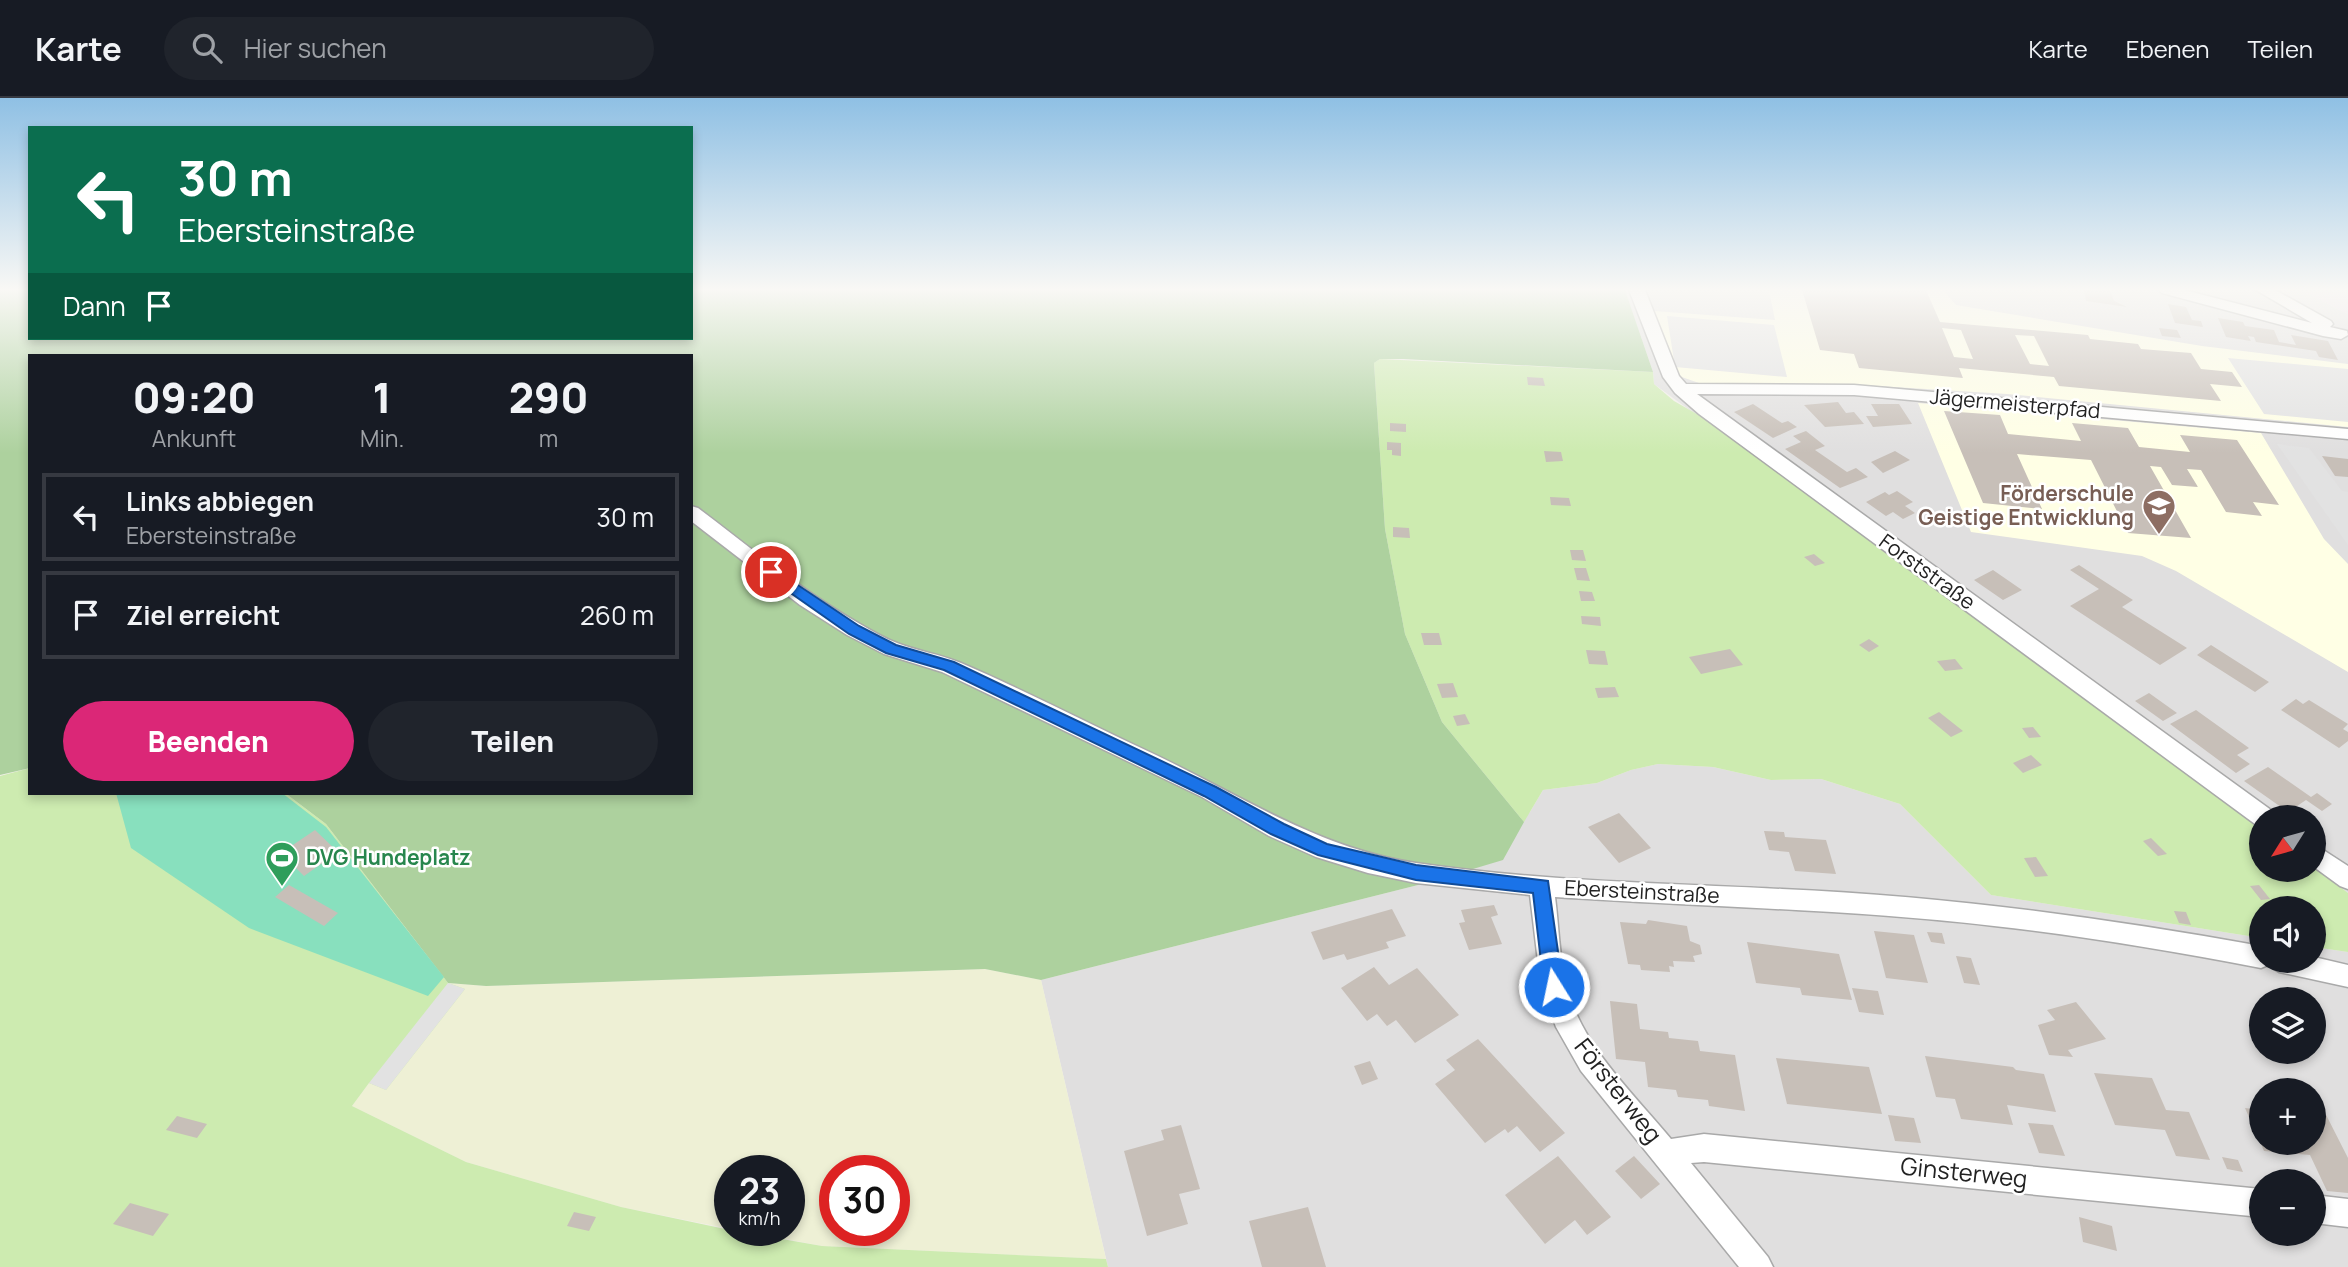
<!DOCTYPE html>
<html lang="de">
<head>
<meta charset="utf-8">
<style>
  body { margin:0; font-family:Manrope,sans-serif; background:#20242c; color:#f1f3f6; height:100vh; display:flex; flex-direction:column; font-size:26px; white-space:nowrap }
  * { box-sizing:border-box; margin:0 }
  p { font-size:23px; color:#9ea1a6 }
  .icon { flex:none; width:38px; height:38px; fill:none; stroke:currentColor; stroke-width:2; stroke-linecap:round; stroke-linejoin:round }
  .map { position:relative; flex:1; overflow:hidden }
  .side { position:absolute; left:28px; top:256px; width:665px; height:441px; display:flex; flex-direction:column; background:#171b24; border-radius:0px; box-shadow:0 4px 10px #0003 }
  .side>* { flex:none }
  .guide { position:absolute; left:28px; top:28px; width:665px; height:214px; border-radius:0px; box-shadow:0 4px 10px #0003; background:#0b6e4f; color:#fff; overflow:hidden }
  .needle { width:46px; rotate:233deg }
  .tools { position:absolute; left:2249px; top:707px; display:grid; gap:14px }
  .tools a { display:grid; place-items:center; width:77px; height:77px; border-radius:50%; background:#171b24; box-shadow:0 4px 10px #0003; font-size:35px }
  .speed { position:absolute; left:714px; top:1057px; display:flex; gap:14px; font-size:35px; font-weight:700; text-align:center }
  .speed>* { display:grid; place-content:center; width:91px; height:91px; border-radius:50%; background:#171b24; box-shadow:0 4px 10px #0003; line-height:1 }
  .speed small { font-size:18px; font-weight:400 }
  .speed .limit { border:10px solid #d22; background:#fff; color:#111 }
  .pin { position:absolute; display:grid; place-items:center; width:60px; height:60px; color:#fff; margin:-30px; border:4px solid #fff; border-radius:50%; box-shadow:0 2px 7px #0007 }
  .me { position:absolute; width:77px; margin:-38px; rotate:350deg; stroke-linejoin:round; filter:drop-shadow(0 0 5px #0008) }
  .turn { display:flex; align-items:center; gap:24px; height:147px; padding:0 35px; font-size:32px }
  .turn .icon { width:91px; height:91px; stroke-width:2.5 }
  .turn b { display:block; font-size:49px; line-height:60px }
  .then { display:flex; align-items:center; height:66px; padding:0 35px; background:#0003; gap:14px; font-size:26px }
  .eta { display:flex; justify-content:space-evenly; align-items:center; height:119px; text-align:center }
  .eta b { font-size:42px; font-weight:800; line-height:49px }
  .primary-button { display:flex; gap:14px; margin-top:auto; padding:14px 35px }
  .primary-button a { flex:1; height:80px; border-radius:42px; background:#db2777; color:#fff; font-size:28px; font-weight:800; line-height:80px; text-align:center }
  .primary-button a+a { background:#20242c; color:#f1f3f6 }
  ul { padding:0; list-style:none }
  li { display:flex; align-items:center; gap:21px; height:88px; margin:0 14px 10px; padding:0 21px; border:4px solid #363941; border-radius:0px }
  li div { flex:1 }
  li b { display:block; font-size:26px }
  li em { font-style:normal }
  header { display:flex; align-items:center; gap:42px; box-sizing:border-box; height:98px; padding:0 35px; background:#171b24; border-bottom:2px solid #363941 }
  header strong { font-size:33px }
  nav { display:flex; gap:38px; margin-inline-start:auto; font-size:24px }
  .search { width:490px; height:63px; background:#20242c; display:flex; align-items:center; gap:18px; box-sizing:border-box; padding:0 24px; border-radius:38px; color:#9ea1a6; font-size:26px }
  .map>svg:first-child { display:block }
  .residential { fill:#e0dfdf; fill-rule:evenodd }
  .industrial { fill:#ebdbe8 }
  .education { fill:#ffffe5 }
  .farmland { fill:#eef0d5; fill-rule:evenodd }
  .grass { fill:#cdebb0 }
  .forest { fill:#add19e }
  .pitch { fill:#88e0be }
  .parking { fill:#e2e2e2 }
  .building { fill:#c7bfb8; fill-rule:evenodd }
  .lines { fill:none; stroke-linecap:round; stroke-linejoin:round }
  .street-casing { stroke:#a9a9a9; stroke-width:3 }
  .street { fill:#fff; fill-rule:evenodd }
  .route { fill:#1a73e8; stroke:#114b97; stroke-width:2 }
  .labels { text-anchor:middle; stroke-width:5; stroke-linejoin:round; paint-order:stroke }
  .street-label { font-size:21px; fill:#222; stroke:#fff }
  .education-label { font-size:21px; font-weight:bold; fill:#785e54; stroke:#fff; text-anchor:end }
  .leisure-label { font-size:21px; font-weight:bold; fill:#27864d; stroke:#fff; text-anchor:start }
  .near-street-label { font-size:24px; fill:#222; stroke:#fff }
</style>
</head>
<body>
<header>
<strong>Karte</strong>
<div class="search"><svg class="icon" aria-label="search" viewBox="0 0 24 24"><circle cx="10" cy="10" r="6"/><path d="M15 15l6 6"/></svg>Hier suchen</div>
<nav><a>Karte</a><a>Ebenen</a><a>Teilen</a></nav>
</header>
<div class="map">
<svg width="2348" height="1169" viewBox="0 0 2348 1169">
  <rect width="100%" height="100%" fill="#f2efe9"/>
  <path class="residential" d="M1625,192H2300L2348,216V795L2314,769V719H2261V731L1654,286L1653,274Z
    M1658,666L1713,669L1771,682L1821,681L1900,706L1991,797L2261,840V863H2314V849L2348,854V1169H1108L1041,882L1426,785L1530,714L1543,692L1597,685L1631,672ZM2261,901H2314V954H2261ZM2261,992H2314V1045H2261ZM2261,1083H2314V1136H2261Z"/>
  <path class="industrial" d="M2300,192H2348V216Z"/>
  <path class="education" d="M1769,192H1943L1956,207L2202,248L2348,266V329L2007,296L1862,287L1699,285L1673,276L1654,213L1775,222Z
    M1918,305L2261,335L2324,441L2348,466V574L2176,473L2142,458L1971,434Z"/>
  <path class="farmland" d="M985,871L1041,882L1106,1161L822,1148L738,1132H789V1073H730V1131L621,1109L466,1064L352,1008L369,985L464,891L448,885L486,888ZM835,1073H894V1132H835Z"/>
  <path class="grass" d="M1380,261L1653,274L1654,286L1674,303L1702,319L2261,731V772H2314V769L2348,795V854L2314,849V810H2261V840L1991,797L1900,706L1821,681L1771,682L1713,669L1658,666L1631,672L1597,685L1543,692L1524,724L1442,624L1405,536L1385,431L1374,265Z
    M30,670V695H285L326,726L448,885L465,891L386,992L369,985L352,1008L466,1064L621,1109L730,1132L822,1148L1106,1161L1108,1169H0V678Z"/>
  <path class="forest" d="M0,192H30V240H691V192H1625L1653,274L1403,261H1380L1374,265L1385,431L1405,536L1442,624L1524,724L1503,762L1426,785L1041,882L985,871L486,888L448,885L326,726L285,695H691V257H30V670L0,677Z"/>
  <path class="pitch" d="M116,695H282L326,729L444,879L428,898L249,830L131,750Z"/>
  <path class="parking" d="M1667,218L1774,227L1787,279L1675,269Z
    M2228,260L2348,271V324L2264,316Z
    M2277,346L2309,350L2342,393L2348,394V447Z
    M448,885L465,891L386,992L369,985Z"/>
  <path class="building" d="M1802,192H1926L1940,224L2088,237L2090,241L2138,246L2141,251L2191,255L2201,271L2232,274L2242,289L2210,286L2221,303L2059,288L2054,279L1959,270L1963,280L1859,270L1854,256L1820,252ZM1942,230L1961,232L1973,261L1954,259ZM2015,237L2034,238L2049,268L2030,266Z
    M2084,192H2110L2114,203L2127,209L2086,203Z
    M2168,206L2186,209L2192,222L2201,223L2203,229L2175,225Z
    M2218,220L2243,224L2245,228L2274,232L2279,244L2296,247L2291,237L2328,243L2338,262L2319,259L2316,253L2256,244L2254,239L2248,238L2251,243L2226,239Z
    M2159,230L2177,232L2181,240L2162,238Z
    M1527,279L1543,280L1545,288L1528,287Z
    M1838,304L1846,315L1854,314L1864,326L1825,329L1804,307Z
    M1753,306L1782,325L1788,323L1797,329L1773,340L1734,314Z
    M1871,306H1899L1912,326L1873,329L1866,318H1878Z
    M1944,313L2000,317L2008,336L2081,343L2072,325L2128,330L2139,349L2190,354L2180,337L2237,342L2279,407L2253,404L2262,418L2226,414L2201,372L2187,371L2198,389L2172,387L2161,369L2150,368L2191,440L2128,435L2091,362L2017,356L2042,411L1983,405Z
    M1390,325L1406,326V334L1390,333Z
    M1806,333L1825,348L1815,352L1847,374L1856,370L1868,379L1840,390L1785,351L1801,344L1793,338Z
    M1387,344L1401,345V358L1392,357V352H1387Z
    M1544,353L1561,354L1563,363L1546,364Z
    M1895,353L1910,362L1883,375L1871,364Z
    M2322,358L2348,361V379L2335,378Z
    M1897,393L1913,404L1905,408L1915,415L1903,421L1893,414L1886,418L1866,404L1885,394L1889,397Z
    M1550,399L1569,400L1571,408L1551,407Z
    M1393,429L1409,430L1410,440L1393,439Z
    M1570,452H1583L1586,463L1572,462Z
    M1814,456L1825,465L1815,468L1804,459Z
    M2079,467L2133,502L2122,509L2187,550L2160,567L2070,508L2099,491L2070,472Z
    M1574,470H1586L1590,483L1577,482Z
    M1993,472L2022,492L2003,502L1974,482Z
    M1579,493L1592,494L1595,503H1581Z
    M1581,518L1600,519L1601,528L1582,526Z
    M1421,535H1439L1442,547H1424Z
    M1869,541L1879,548L1869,554L1859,547Z
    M2211,547L2269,584L2255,594L2197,557Z
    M1730,551L1743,567L1701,576L1689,559Z
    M1586,552L1605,553L1608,567L1589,566Z
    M1955,561L1963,571L1945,573L1937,563Z
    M1453,585L1458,599L1442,600L1437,586Z
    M1615,589L1619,599L1598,600L1595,590Z
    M2149,595L2177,615L2163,623L2135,603Z
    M2296,601L2303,606L2309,602L2348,626L2343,631L2348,634V643L2339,650L2281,612Z
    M2196,612L2249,650L2237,657L2250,666L2236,675L2170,626Z
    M1939,614L1963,633L1951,639L1928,620Z
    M1465,616L1470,626L1457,628L1453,618Z
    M2033,629L2041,639L2029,640L2022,630Z
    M2031,657L2042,667L2023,675L2013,665Z
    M2268,669L2311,699L2317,695L2332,706L2322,713L2306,702L2288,714L2244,683Z
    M1619,715L1651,750L1619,765L1588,729Z
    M315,732L338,754L304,778L281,755Z
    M1764,733L1784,734L1785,739L1826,742L1836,776L1795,773L1789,754L1769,752Z
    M2151,740L2167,756L2158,758L2143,743Z
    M2036,759L2048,778L2035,779L2024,760Z
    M289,787L338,815L324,828L275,799Z
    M2259,787L2270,801L2261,802L2250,788Z
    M1494,807L1498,817L1491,819L1502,846L1469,852L1459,825L1465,824L1461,812Z
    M1392,811L1406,838L1386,844L1389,850L1347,862L1344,856L1323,862L1311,834Z
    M2174,813L2186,814L2191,827L2179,825Z
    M1648,822L1687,828L1690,843L1700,847L1702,856L1693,858L1695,864L1673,863L1674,869L1669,868L1670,874L1641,872L1640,867L1628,866L1620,824L1646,826Z
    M1874,833L1914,837L1928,885L1886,880Z
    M1927,834L1942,835L1945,846L1931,844Z
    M1747,844L1839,856L1852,902L1802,897L1800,890L1756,885Z
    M1956,858L1971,860L1980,887L1964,885Z
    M1374,869L1389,887L1417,870L1459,917L1415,945L1396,922L1387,928L1377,916L1367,923L1341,890Z
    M1852,890L1878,893L1884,917L1859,914Z
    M1610,903L1637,906L1640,931L1668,934L1669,940L1698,943L1700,953L1735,957L1745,1013L1709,1008L1708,1002L1678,999L1676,992L1648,989L1645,964L1616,961Z
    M2076,904L2106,941L2068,952L2073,959L2049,957L2038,927L2055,922L2047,912Z
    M1478,941L1565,1035L1540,1054L1517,1028L1508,1035L1505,1031L1485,1045L1435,986L1455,972L1446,962Z
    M1925,958L2013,969L2016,972L2044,976L2056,1014L2007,1007L2013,1027L1961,1021L1955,1001L1936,999Z
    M1776,960L1869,969L1882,1016L1787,1006Z
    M1370,963L1378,981L1362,987L1354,968Z
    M2094,975L2152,980L2166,1012L2189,1014L2210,1062L2176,1058L2165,1032L2115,1027Z
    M2314,1002L2319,1003L2348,1060V1095L2327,1093L2310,1057L2264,1053L2245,1010L2261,1012V1045H2314Z
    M1888,1017L1914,1020L1921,1045L1895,1043Z
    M177,1018L207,1026L197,1040L166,1032Z
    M2028,1025L2053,1027L2065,1058L2039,1055Z
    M1181,1027L1200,1091L1179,1096L1188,1126L1147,1138L1124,1053L1164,1042L1161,1032Z
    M1558,1058L1611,1119L1587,1137L1575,1122L1545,1146L1505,1097Z
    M1634,1058L1660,1086L1641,1101L1615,1073Z
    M2222,1059L2238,1062L2243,1074L2227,1071Z
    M130,1105L169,1116L153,1138L113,1126Z
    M1308,1109L1326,1169H1262L1249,1123Z
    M574,1114L596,1119L589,1133L567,1128Z
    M2079,1119L2112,1128L2117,1153L2083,1144Z"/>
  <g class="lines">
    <defs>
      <path id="street" d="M1629,192H1645L1679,278L1686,286L1854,287L2348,331V341L1854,297L1697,296L2271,712L2274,719H2261V728L2255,726L1699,316L1675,295L1663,279Z
        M2159,192H2184L2312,225L2256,192H2275L2331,223L2333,226L2330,229L2347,233L2348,237L2341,241L2323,238L2162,195Z
        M691,408L698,410C751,450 802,493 860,526C872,533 884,540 897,545C917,553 940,556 961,565C1027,593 1091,627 1156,657C1244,699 1318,750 1416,765C1537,783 1660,785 1782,791C1943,798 2102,819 2261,848V863H2314V859L2348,867V889L2279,874L2268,867L2261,870C2172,853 2084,838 1994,828C1848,811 1701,809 1555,799C1559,829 1559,861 1567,890C1583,949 1633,995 1671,1041L1704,1036L2261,1091V1119L1704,1064L1691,1065L1768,1159L1773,1169H1739L1581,973L1556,929L1541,889L1530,797L1416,785L1368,775L1316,759L1269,738L1202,699L942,574L884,556L847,537L800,507L691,423Z
        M2314,746L2348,768V791L2340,788L2314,769Z
        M2314,1097L2348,1101V1129L2314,1125Z"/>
    </defs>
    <use href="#street" class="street-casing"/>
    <use href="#street" class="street"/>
  </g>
  <linearGradient id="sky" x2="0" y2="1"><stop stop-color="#8fc0e4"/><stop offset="0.54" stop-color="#f9f8f5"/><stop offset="1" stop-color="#f9f8f5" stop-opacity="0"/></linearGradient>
  <rect width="2348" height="355" fill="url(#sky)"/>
  <path class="route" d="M771,469L859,528L896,547L954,564L1216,689L1284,726L1327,746L1416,767L1548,783L1563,889L1561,895L1554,897L1547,895L1544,889L1533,795L1416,782L1318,757L1271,736L1204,698L944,572L886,555L849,536L765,477L763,474L765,470Z"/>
  <defs>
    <symbol id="school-pin" viewBox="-11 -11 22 30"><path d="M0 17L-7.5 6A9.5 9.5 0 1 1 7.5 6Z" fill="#8d6e63" stroke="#fff"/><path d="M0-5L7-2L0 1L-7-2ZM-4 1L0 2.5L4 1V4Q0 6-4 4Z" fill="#fff"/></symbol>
    <symbol id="stadium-pin" viewBox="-11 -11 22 30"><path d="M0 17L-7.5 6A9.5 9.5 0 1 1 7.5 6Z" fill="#2e9e5b" stroke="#fff"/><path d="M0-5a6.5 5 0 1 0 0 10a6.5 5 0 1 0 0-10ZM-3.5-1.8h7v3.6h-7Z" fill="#fff"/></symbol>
  </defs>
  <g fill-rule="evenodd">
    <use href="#school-pin" x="2140" y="389" width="38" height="52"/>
    <use href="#stadium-pin" x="263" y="741" width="38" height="52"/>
  </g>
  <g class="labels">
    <g class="street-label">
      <text transform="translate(2015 306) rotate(5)" y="7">Jägermeisterpfad</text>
      <text transform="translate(1927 474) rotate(36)" y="7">Forststraße</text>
      <text transform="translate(1642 794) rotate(3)" y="7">Ebersteinstraße</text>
    </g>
    <g class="education-label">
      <text x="2134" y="403">Förderschule<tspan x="2134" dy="24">Geistige Entwicklung</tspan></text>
    </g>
    <g class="leisure-label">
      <text x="306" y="767">DVG Hundeplatz</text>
    </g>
    <g class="near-street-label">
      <text transform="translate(1618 993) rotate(52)" y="8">Försterweg</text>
      <text transform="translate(1964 1075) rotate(6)" y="8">Ginsterweg</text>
    </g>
  </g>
</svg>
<div class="tools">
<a><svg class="needle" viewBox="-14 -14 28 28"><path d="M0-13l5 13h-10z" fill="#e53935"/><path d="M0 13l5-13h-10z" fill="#9ea1a6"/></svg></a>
<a><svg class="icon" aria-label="sound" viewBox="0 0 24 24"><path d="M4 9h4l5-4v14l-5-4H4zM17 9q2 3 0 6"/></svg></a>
<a><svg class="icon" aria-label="layers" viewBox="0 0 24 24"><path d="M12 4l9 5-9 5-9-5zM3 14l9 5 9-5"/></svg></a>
<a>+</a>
<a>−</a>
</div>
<div class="speed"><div>23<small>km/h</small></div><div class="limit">30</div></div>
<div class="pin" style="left:771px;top:474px;background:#d93025"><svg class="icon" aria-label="arrive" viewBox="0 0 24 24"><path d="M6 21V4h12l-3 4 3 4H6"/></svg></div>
<svg class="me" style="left:1554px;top:889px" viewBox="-20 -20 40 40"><circle r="17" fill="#1a73e8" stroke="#fff" stroke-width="3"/><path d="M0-11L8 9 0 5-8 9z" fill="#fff"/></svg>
<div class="guide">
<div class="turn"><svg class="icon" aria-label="left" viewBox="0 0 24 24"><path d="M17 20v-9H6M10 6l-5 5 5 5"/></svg><div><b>30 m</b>Ebersteinstraße</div></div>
<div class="then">Dann<svg class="icon" aria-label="arrive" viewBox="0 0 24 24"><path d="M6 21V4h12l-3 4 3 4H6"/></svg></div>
</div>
<section class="side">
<div class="eta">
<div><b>09:20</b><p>Ankunft</p></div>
<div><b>1</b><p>Min.</p></div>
<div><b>290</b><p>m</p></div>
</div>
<ul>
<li><svg class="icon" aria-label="left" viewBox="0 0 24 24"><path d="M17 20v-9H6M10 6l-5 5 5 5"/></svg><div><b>Links abbiegen</b><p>Ebersteinstraße</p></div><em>30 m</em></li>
<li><svg class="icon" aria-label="arrive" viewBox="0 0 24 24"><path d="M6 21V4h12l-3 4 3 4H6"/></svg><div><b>Ziel erreicht</b></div><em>260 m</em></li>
</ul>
<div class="primary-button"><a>Beenden</a><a>Teilen</a></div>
</section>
</div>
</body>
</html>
